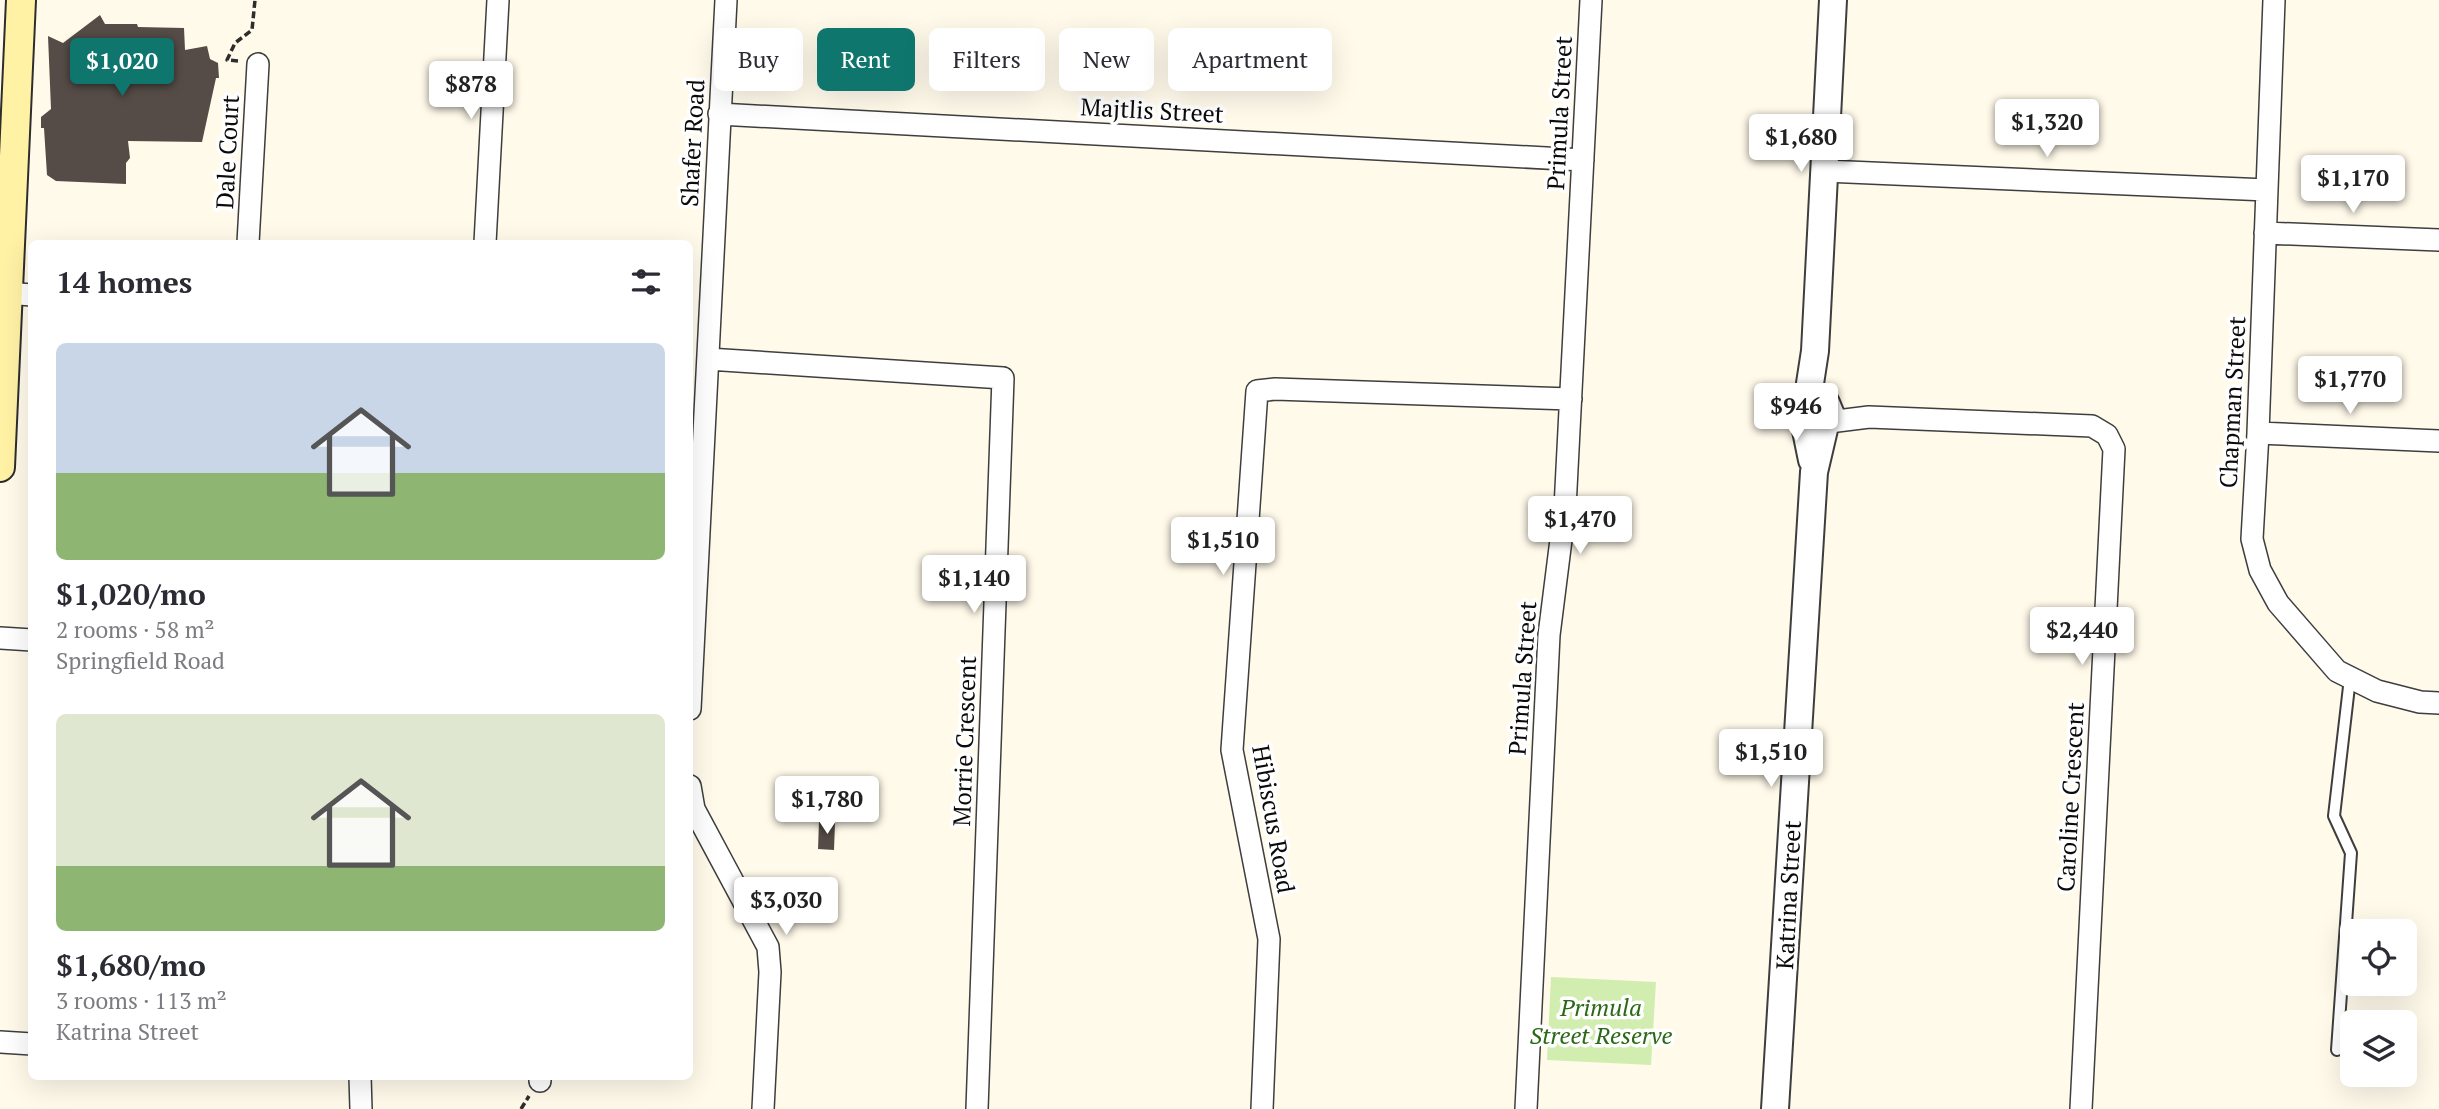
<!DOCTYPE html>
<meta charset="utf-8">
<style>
:root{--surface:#fff;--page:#f2f2f3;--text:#2b2b33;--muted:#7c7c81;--accent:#0f766e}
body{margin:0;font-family:"PT Serif",serif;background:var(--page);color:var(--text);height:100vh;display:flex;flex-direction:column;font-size:26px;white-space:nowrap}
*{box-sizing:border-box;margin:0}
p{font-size:23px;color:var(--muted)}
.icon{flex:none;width:38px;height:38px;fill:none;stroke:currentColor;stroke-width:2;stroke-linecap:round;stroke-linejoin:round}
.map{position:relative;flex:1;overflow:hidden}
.drawer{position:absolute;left:28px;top:240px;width:665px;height:840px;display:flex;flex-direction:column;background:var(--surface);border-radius:10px;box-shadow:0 7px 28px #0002}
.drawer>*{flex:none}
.top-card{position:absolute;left:714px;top:28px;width:665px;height:63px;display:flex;gap:14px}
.tools{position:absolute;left:2340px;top:919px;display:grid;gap:14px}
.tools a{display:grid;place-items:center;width:77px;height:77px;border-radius:10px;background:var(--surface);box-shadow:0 7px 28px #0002;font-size:35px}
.price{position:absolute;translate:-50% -60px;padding:0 16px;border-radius:7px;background:#fff;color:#222;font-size:23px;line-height:46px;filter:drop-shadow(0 2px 4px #0008)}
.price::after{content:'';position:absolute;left:50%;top:42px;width:21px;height:16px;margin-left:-10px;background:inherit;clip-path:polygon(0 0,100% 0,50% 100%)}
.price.on{background:var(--accent);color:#fff}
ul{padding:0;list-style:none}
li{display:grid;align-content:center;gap:14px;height:371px;padding:0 28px}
li span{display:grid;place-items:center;height:217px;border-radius:10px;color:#555}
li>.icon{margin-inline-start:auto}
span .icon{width:126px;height:126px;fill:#fffc;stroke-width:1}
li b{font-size:30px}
h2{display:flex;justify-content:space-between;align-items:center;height:84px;padding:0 28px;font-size:30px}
.tag{padding:0 24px;border-radius:10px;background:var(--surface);box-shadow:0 7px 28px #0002;font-size:24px;line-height:63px}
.tag.on{background:var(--accent);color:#fff}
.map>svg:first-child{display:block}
.green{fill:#d2edb0}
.building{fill:#554c47}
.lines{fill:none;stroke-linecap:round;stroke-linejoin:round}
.service-casing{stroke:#3e3e3e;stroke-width:14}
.minor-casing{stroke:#3e3e3e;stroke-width:24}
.tertiary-casing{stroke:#3e3e3e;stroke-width:30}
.secondary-casing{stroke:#2d2d2d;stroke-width:32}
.path{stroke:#2d2d2d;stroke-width:3.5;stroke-dasharray:7 3.5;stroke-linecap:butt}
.service{stroke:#fff;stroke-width:10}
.minor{stroke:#fff;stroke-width:21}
.tertiary{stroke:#fff;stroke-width:26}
.secondary{stroke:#fff2a5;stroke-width:28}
.labels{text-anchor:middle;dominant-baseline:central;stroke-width:7;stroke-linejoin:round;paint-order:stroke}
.street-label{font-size:24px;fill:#0b0b0b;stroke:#fff}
.park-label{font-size:24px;font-style:italic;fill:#2a6916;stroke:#fff}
</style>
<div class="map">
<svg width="2439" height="1109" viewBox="0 0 2439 1109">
<rect width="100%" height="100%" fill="#fffaea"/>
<path class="green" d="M1551,977L1656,982L1651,1065L1547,1060Z"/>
<path class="building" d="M100,15L105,24H137L138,27L184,28L185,50L207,46L210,59L218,63L219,78H216L202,142L128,141L130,158L126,163V184L56,181L47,175L44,128H41V117L51,109L48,36L63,43Z
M819,822L835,823L834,850L818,849Z"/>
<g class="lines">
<defs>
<path id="service" d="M2337,1050L2351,853L2334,816L2350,678"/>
<path id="minor" d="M2274,0L2258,433L2252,539L2260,570L2278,603L2337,671L2377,691L2420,702L2439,703
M719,114L1583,160
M1825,171L2267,190
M2265,233L2439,240
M248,243L258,64
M485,243L498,0
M6,293L32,295
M708,359L1003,378L977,1109
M1829,422L1869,417L2092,426L2107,435L2114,449L2081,1109
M2258,433L2439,441
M0,638L32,640
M690,709L726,0
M690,786L694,809L768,947L770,972L763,1109
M0,1042L32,1044
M360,1076L361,1109
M540,1081V1076
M1262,1109L1269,939L1232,750L1257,391L1275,389L1571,399
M1526,1109L1549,635L1565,508L1591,0"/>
<path id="tertiary" d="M1807,403L1815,351L1833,0
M1806,422L1815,428L1825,425L1831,415L1826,403L1813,400L1803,409V416L1812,460
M1775,1109L1814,472L1825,425"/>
<path id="secondary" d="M0,467L21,0"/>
</defs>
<use href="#service" class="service-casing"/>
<use href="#minor" class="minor-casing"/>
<use href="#tertiary" class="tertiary-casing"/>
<use href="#secondary" class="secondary-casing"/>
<path class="path" d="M238,61L227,60L235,43L252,30L255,0
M521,1109L529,1096"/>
<use href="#service" class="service"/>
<use href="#minor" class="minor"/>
<use href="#tertiary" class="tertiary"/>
<use href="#secondary" class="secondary"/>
</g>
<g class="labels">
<g class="street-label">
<text transform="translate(1152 110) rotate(3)">Majtlis Street</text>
<text transform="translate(1559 113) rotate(-87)">Primula Street</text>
<text transform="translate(692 143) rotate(-87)">Shafer Road</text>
<text transform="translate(227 152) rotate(-87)">Dale Court</text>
<text transform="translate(2232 402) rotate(-87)">Chapman Street</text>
<text transform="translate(1522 678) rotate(-86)">Primula Street</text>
<text transform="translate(964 741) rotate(-88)">Morrie Crescent</text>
<text transform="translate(2070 797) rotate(-87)">Caroline Crescent</text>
<text transform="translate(1274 819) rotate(80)">Hibiscus Road</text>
<text transform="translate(1788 895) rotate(-87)">Katrina Street</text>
</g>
<g class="park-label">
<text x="1601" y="1007">Primula<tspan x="1601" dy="28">Street Reserve</tspan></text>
</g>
</g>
</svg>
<div class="tools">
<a><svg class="icon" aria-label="locate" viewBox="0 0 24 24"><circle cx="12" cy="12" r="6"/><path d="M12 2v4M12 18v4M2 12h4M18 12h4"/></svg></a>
<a><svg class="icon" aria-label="layers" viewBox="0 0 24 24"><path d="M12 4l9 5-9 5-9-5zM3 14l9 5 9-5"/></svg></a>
</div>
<b class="price on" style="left:122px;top:98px">$1,020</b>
<b class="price" style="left:471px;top:121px">$878</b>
<b class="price" style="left:2047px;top:159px">$1,320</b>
<b class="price" style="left:1801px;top:174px">$1,680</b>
<b class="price" style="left:2353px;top:215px">$1,170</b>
<b class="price" style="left:2350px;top:416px">$1,770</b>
<b class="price" style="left:1796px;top:443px">$946</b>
<b class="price" style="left:1580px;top:556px">$1,470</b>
<b class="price" style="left:1223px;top:577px">$1,510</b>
<b class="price" style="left:974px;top:615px">$1,140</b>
<b class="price" style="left:2082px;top:667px">$2,440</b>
<b class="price" style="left:1771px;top:789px">$1,510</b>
<b class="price" style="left:827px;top:836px">$1,780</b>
<b class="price" style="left:786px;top:937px">$3,030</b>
<div class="top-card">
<a class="tag">Buy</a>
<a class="tag on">Rent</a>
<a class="tag">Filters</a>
<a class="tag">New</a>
<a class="tag">Apartment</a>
</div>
<section class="drawer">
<h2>14 homes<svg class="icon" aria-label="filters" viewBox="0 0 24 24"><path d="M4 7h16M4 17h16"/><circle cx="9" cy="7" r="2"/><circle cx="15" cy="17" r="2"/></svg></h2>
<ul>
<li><span style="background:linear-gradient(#c9d6e8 60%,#8fb573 0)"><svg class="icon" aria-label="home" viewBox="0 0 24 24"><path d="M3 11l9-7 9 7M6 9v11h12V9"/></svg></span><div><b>$1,020/mo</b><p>2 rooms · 58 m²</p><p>Springfield Road</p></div></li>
<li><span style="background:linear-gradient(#dfe7d0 70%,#8fb573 0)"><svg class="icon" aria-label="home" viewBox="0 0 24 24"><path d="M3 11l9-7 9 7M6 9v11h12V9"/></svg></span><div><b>$1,680/mo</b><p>3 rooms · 113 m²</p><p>Katrina Street</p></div></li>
</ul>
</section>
</div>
